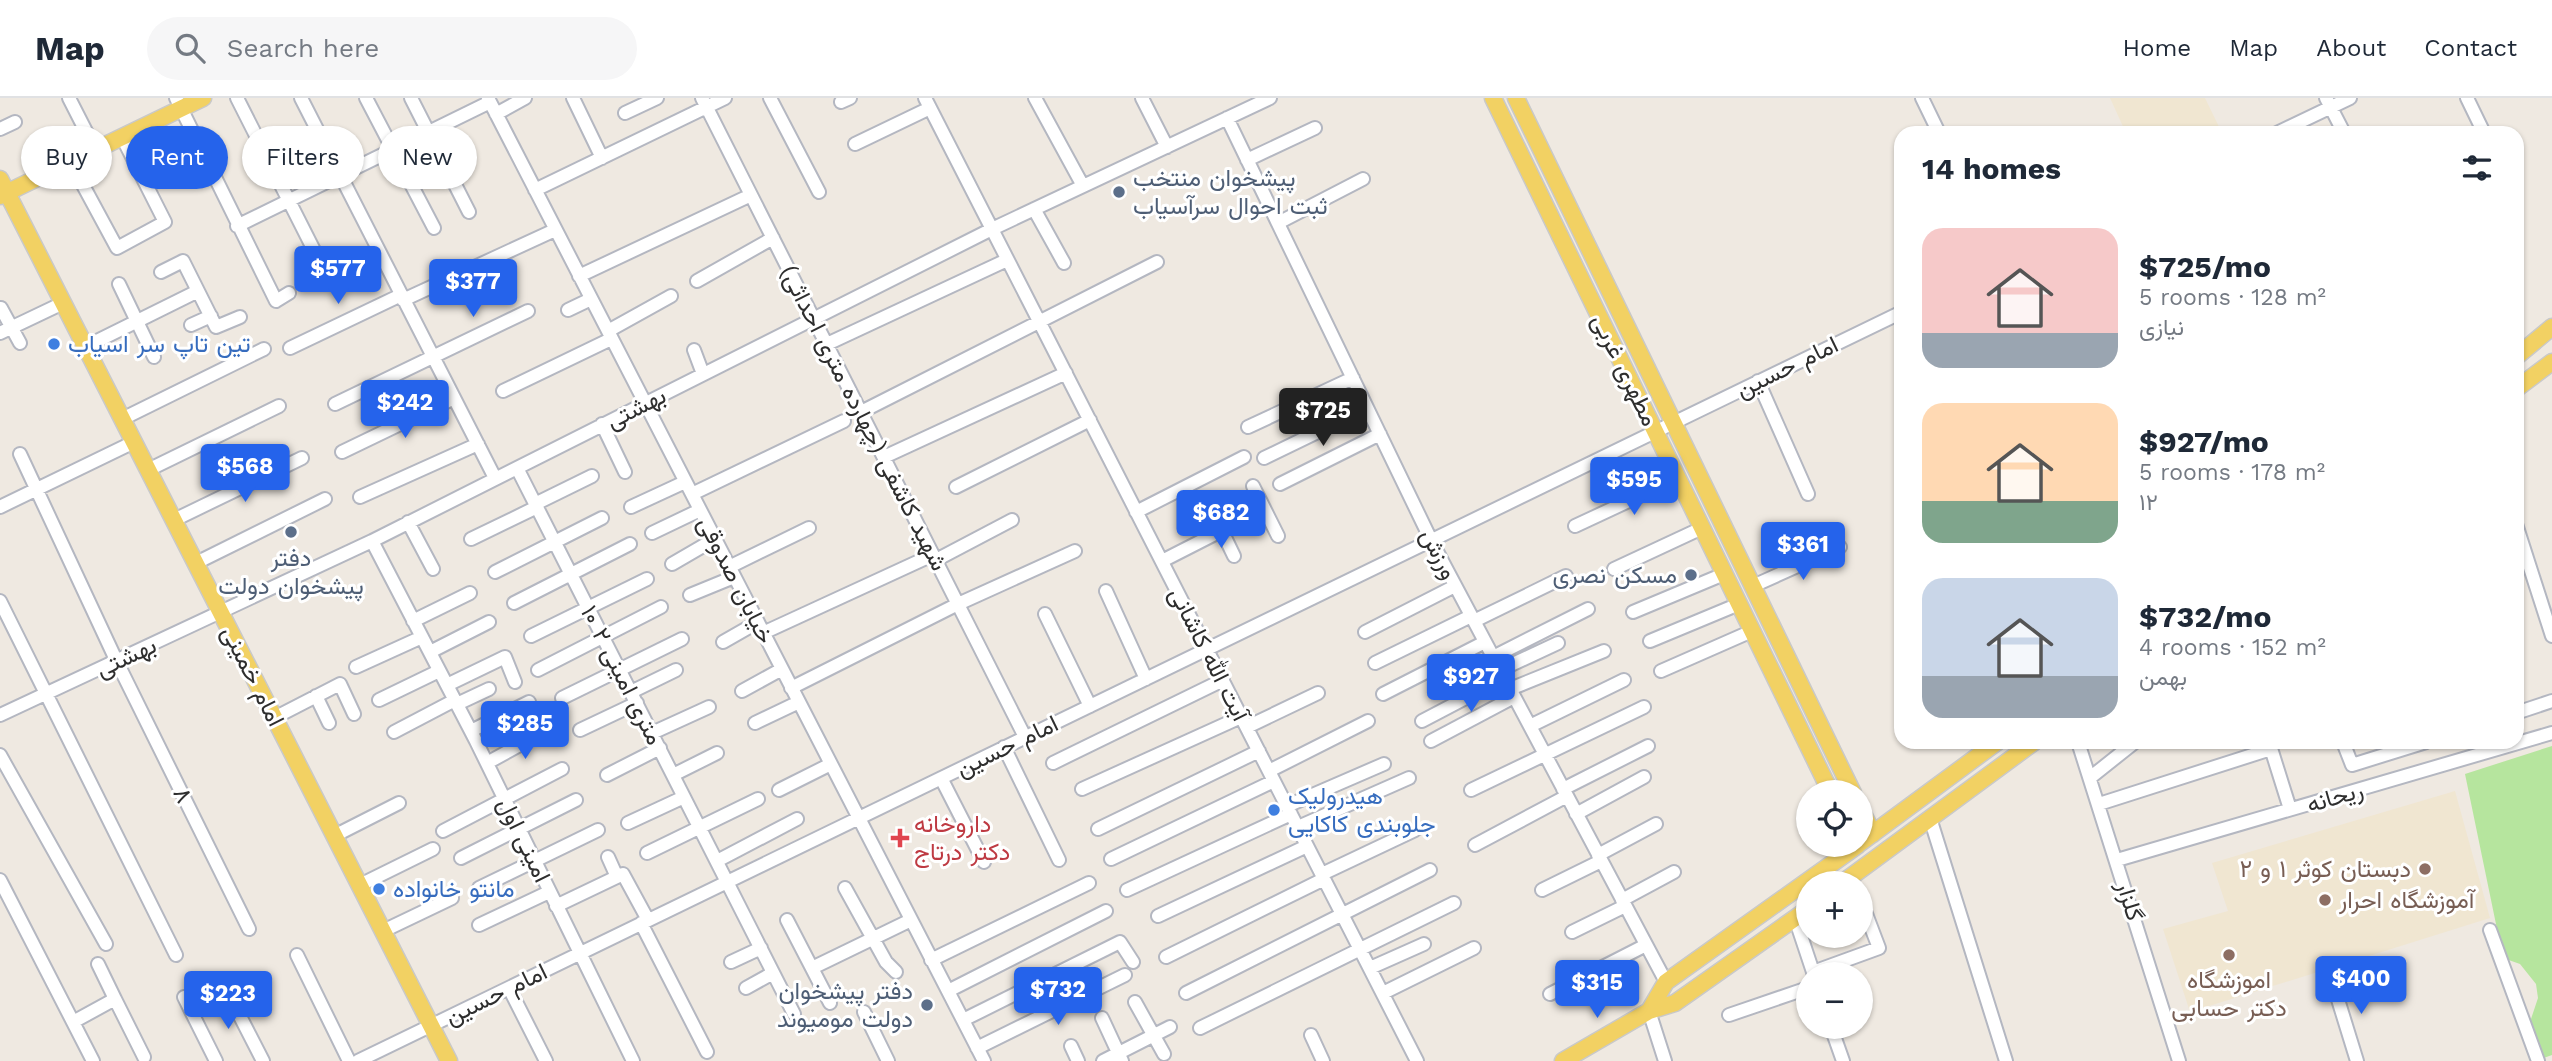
<!DOCTYPE html>
<meta charset="utf-8">
<style>
:root{--surface:#fff;--page:#f6f6f7;--text:#1f2937;--muted:#747a83;--line:#e0e1e3;--accent:#2563eb}
body{margin:0;font-family:"Work Sans",Vazirmatn,sans-serif;background:var(--page);color:var(--text);height:100vh;display:flex;flex-direction:column;font-size:26px;white-space:nowrap}
*{box-sizing:border-box;margin:0}
p{font-size:23px;color:var(--muted)}
.icon{flex:none;width:38px;height:38px;fill:none;stroke:currentColor;stroke-width:2;stroke-linecap:round;stroke-linejoin:round}
.map{position:relative;flex:1;overflow:hidden}
.sheet{position:absolute;left:1894px;top:28px;width:630px;height:623px;display:flex;flex-direction:column;background:var(--surface);border-radius:21px;box-shadow:0 2px 5px #0004}
.sheet>*{flex:none}
.guide{position:absolute;left:21px;top:28px;width:665px;height:63px;display:flex;gap:14px}
.fabs{position:absolute;left:1796px;top:682px;display:grid;gap:14px}
.fabs a{display:grid;place-items:center;width:77px;height:77px;border-radius:50%;background:var(--surface);box-shadow:0 2px 5px #0004;font-size:35px}
.price{position:absolute;translate:-50% -60px;padding:0 16px;border-radius:7px;background:var(--accent);color:#fff;font-size:23px;line-height:46px;filter:drop-shadow(0 2px 4px #0008)}
.price::after{content:'';position:absolute;left:50%;top:42px;width:21px;height:16px;margin-left:-10px;background:inherit;clip-path:polygon(0 0,100% 0,50% 100%)}
.price.active{background:#222;color:#fff}
ul{padding:0;list-style:none}
li{display:flex;align-items:center;gap:21px;height:175px;padding:0 28px}
li span{display:grid;place-items:center;flex:none;width:196px;height:140px;border-radius:21px;color:#555}
li>.icon{margin-inline-start:auto}
span .icon{width:84px;height:84px;fill:#fffc;stroke-width:1}
li b{font-size:30px}
h2{display:flex;justify-content:space-between;align-items:center;height:84px;padding:0 28px;font-size:30px}
.chip{padding:0 24px;border-radius:32px;background:var(--surface);box-shadow:0 2px 5px #0004;font-size:24px;line-height:63px}
.chip.active{background:var(--accent);color:#fff}
header{display:flex;align-items:center;gap:42px;box-sizing:border-box;height:98px;padding:0 35px;background:var(--surface);border-bottom:2px solid var(--line)}
header strong{font-size:33px}
nav{display:flex;gap:38px;margin-inline-start:auto;font-size:24px}
.search{width:490px;height:63px;background:var(--page);display:flex;align-items:center;gap:18px;box-sizing:border-box;padding:0 24px;border-radius:38px;color:var(--muted);font-size:26px}
.map>svg:first-child{display:block}
.education{fill:#f0e6d1}
.green{fill:#b6e59e}
.lines{fill:none;stroke-linecap:round;stroke-linejoin:round}
.minor-casing{stroke:#b4b7c1;stroke-width:16}
.major-casing{stroke:#c9c9c9;stroke-width:19}
.minor{stroke:#fff;stroke-width:12}
.major{stroke:#f2d163;stroke-width:16}
.service-dot{fill:#5c6f8a;stroke:#fff;stroke-width:2.5}
.shop-dot{fill:#3f7fe0;stroke:#fff;stroke-width:2.5}
.health-dot{fill:#e0444e;stroke:#fff;stroke-width:2.5}
.education-dot{fill:#8d6e63;stroke:#fff;stroke-width:2.5}
.labels{text-anchor:middle;dominant-baseline:central;stroke-width:6;stroke-linejoin:round;paint-order:stroke}
.service-label{font-size:24px;fill:#4e5e75;stroke:#fff;text-anchor:end}
.shop-label{font-size:24px;fill:#366cbe;stroke:#fff;text-anchor:start}
.street-label{font-size:24px;fill:#2e2e2e;stroke:#fff}
.health-label{font-size:24px;fill:#be3a42;stroke:#fff;text-anchor:start}
.education-label{font-size:24px;fill:#785e54;stroke:#fff;text-anchor:end}
</style>
<header>
<strong>Map</strong>
<div class="search"><svg class="icon" aria-label="search" viewBox="0 0 24 24"><circle cx="10" cy="10" r="6"/><path d="M15 15l6 6"/></svg>Search here</div>
<nav><a>Home</a><a>Map</a><a>About</a><a>Contact</a></nav>
</header>
<div class="map">
<svg width="2552" height="963" viewBox="0 0 2552 963">
<rect width="100%" height="100%" fill="#efe9e1"/>
<path class="education" d="M2110,0H2205L2222,35H2126Z
M2455,693L2490,820L2190,914L2163,831L2228,813L2212,765Z"/>
<path class="green" d="M2552,648V957L2538,962L2529,927L2538,900L2536,886L2520,866L2503,860L2465,676Z"/>
<g class="lines">
<defs>
<path id="minor" d="M69,0L95,51
M176,0L276,203L289,195
M237,0L329,182
M301,0L495,380
M366,0L434,130
M411,0L469,114
M488,0L984,963
M573,0L602,60
M702,0L1025,639
M770,0L819,94
M925,0L1417,963
M1035,0L1083,88
M1142,0L1167,49
M1922,0L1939,35
M2326,0L2344,35
M2467,0L2484,35
M841,4L850,0
M625,15L657,0
M496,16L525,0
M1227,20L1431,442L1666,884
M0,31L15,24
M2277,35L2350,0
M855,46L930,10
M1247,62L1315,30
M70,63L117,150L165,124L122,39
M535,92L725,0
M1034,111L1064,165
M1278,125L1363,81
M237,128L490,4
M161,174L183,163L216,229L240,219
M579,178L751,97
M697,183L773,140
M119,186L154,259
M403,202L555,132
M1,210L20,245
M568,212L591,201
M191,227L211,218
M608,233L671,198
M0,235L63,205
M827,246L1007,162
M85,249L198,193
M290,250L401,197
M694,252L703,276
M1758,283L1808,396
M503,293L611,241
M335,306L528,213
M861,314L1157,164
M122,321L264,251
M602,326L625,374
M1248,329L1353,280
M342,354L454,300
M20,356L117,564L249,831
M884,359L1066,275
M1264,360L1367,310
M517,370L794,916
M148,372L279,308
M1280,386L1380,336
M1253,388L1278,438
M956,389L1090,322
M692,396L844,323
M360,399L478,346
M1208,404L1234,458
M535,406L592,378
M0,409L134,344
M631,409L685,384
M1136,414L1244,359
M174,422L302,360
M408,424L433,471
M2516,426L2552,538
M1575,428L1678,380
M652,435L700,412
M471,441L537,409
M372,443L476,643L633,963
M936,462L1012,422
M1162,463L1264,411
M196,465L325,401
M672,466L715,441
M729,469L809,430
M1614,471L1702,430
M495,474L602,420
M1753,488L1840,449
M1106,493L1146,581
M690,497L734,479
M0,503L176,857
M514,505L630,446
M958,506L1075,453
M1633,514L1724,476
M1045,516L1090,608
M413,523L470,495
M1474,523L1566,478
M1365,534L1455,488
M763,535L926,460
M531,538L647,481
M1650,543L1739,506
M723,544L758,524
M430,554L489,524
M1493,559L1588,511
M1375,565L1471,518
M356,569L422,539
M538,572L661,509
M1500,572L1558,545
M1661,573L1752,533
M447,587L505,559L515,584
M791,590L952,509
M1510,591L1604,553
M742,593L782,571
M631,594L676,572
M1383,596L1485,544
M316,598L329,625
M562,600L682,541
M379,602L439,573
M457,606L489,591
M2516,615L2552,603
M0,617L372,443L992,131L1270,0
M274,620L340,586L354,616
M1422,623L1504,580
M755,625L799,604
M1530,628L1624,582
M1247,629L1318,595
M580,632L637,605
M471,633L529,604
M394,634L455,602
M652,635L709,609
M1431,643L1514,599
M2078,644L2179,963
M2269,644L2290,711
M2343,644L2352,667L2426,644
M1004,649L1059,762
M0,657L106,846
M487,665L547,632
M1053,665L1223,582
M1269,673L1368,623
M607,677L660,650
M673,677L717,655
M2091,679L2135,644
M941,680L984,764
M1082,691L1241,619
M1563,691L1648,648
M779,692L831,666
M1471,692L1644,609
M2099,706L2271,651
M1287,708L1384,666
M1576,716L1644,679
M1930,720L2006,963
M628,725L684,699
M1298,729L1409,680
M1098,731L1259,653
M443,733L562,671
M334,738L399,705
M1475,747L1567,698
M647,755L758,701
M1598,757L1656,726
M608,759L617,779
M461,760L576,702
M1111,761L1274,683
M2117,762L2552,635
M717,763L797,721
M1322,776L1415,732
M0,782L93,963
M360,787L433,751
M479,790L598,732
M845,790L886,864L896,874
M1127,792L1291,716
M1542,792L1601,763
M1622,802L1674,774
M556,808L623,776L648,822
M1158,818L1307,748
M1795,820L1814,877
M787,822L830,905
M641,825L707,954
M479,827L549,794
M2490,832L2538,963
M383,833L452,800
M1572,834L1625,808
M297,857L349,963
M1166,859L1324,781
M931,862L1089,785
M731,864L761,850
M812,870L911,822
M1370,870L1424,846
M1813,874L1879,850L1860,800
M2332,882L2357,963
M224,887L263,963
M509,890L546,963
M746,890L773,875
M948,893L1106,813
M1186,895L1430,772
M1383,895L1474,850
M1550,896L1646,847
M184,899L216,963
M115,901L144,959
M1135,904L1164,956
M1649,913L1665,963
M864,914L888,963
M1729,917L1808,890
M1102,920L1122,963
M963,922L1120,844L1133,864
M73,924L115,901L98,866
M1831,929L1843,963
M1200,930L1454,805
M1311,937L1323,963
M1071,948L1078,963
M977,950L1125,877
M358,963L1900,215
M1103,963L1170,929"/>
<path id="major" d="M1493,0L1831,695
M1516,0L1853,695
M0,81L449,963
M0,98L203,0
M2516,259L2552,229
M2516,291L2552,264
M1860,709L1873,736
M1860,745L1997,644
M1841,786L2034,644
M1649,913L1666,884L1858,747
M1563,963L1649,913L1675,905L1808,811"/>
</defs>
<use href="#minor" class="minor-casing"/>
<use href="#major" class="major-casing"/>
<use href="#minor" class="minor"/>
<use href="#major" class="major"/>
</g>
<g class="service-dot">
<circle cx="1119" cy="94" r="7"/>
<circle cx="291" cy="434" r="7"/>
<circle cx="1691" cy="477" r="7"/>
<circle cx="927" cy="907" r="7"/>
</g>
<g class="shop-dot">
<circle cx="54" cy="246" r="7"/>
<circle cx="1274" cy="712" r="7"/>
<circle cx="379" cy="791" r="7"/>
</g>
<path class="health-dot" d="M896.5 729.5h7v7h7v7h-7v7h-7v-7h-7v-7h7z"/>
<g class="education-dot">
<circle cx="2425" cy="771" r="7"/>
<circle cx="2325" cy="802" r="7"/>
<circle cx="2229" cy="857" r="7"/>
</g>
<g class="labels">
<g class="service-label">
<text x="1133" y="80" text-anchor="start">پیشخوان منتخب<tspan x="1133" dy="28">ثبت احوال سرآسیاب</tspan></text>
<text x="291" y="460" text-anchor="middle">دفتر<tspan x="291" dy="28">پیشخوان دولت</tspan></text>
<text x="1677" y="477">مسکن نصری</text>
<text x="913" y="893">دفتر پیشخوان<tspan x="913" dy="28">دولت مومیوند</tspan></text>
</g>
<g class="shop-label">
<text x="68" y="246">تین تاپ سر اسیاب</text>
<text x="1288" y="698">هیدرولیک<tspan x="1288" dy="28">جلوبندی کاکایی</tspan></text>
<text x="393" y="791">مانتو خانواده</text>
</g>
<g class="street-label">
<text transform="translate(1787 269) rotate(-26)">امام حسین</text>
<text transform="translate(1625 272) rotate(64)">مطهری غربی</text>
<text transform="translate(636 310) rotate(-27)">بهشتی</text>
<text transform="translate(864 320) rotate(63)">شهید کاشفی (چهارده متری احداثی)</text>
<text transform="translate(1439 456) rotate(63)">ورزش</text>
<text transform="translate(736 482) rotate(63)">خیابان صدوقی</text>
<text transform="translate(1209 556) rotate(63)">آیت الله کاشانی</text>
<text transform="translate(126 559) rotate(-25)">بهشتی</text>
<text transform="translate(622 577) rotate(63)">۱۰ متری امینی ۲</text>
<text transform="translate(253 578) rotate(63)">امام خمینی</text>
<text transform="translate(1007 648) rotate(-26)">امام حسین</text>
<text transform="translate(183 697) rotate(64)">۸</text>
<text transform="translate(2335 699) rotate(-16)">ریحانه</text>
<text transform="translate(524 742) rotate(64)">امینی اول</text>
<text transform="translate(2130 803) rotate(73)">گلزار</text>
<text transform="translate(496 896) rotate(-26)">امام حسین</text>
</g>
<g class="health-label">
<text x="914" y="726">داروخانه<tspan x="914" dy="28">دکتر درتاج</tspan></text>
</g>
<g class="education-label">
<text x="2411" y="771">دبستان کوثر ۱ و ۲</text>
<text x="2339" y="802" text-anchor="start">آموزشگاه احرار</text>
<text x="2229" y="882" text-anchor="middle">اموزشگاه<tspan x="2229" dy="28">دکتر حسابی</tspan></text>
</g>
</g>
</svg>
<div class="fabs">
<a><svg class="icon" aria-label="locate" viewBox="0 0 24 24"><circle cx="12" cy="12" r="6"/><path d="M12 2v4M12 18v4M2 12h4M18 12h4"/></svg></a>
<a>+</a>
<a>−</a>
</div>
<b class="price" style="left:338px;top:208px">$577</b>
<b class="price" style="left:473px;top:221px">$377</b>
<b class="price" style="left:405px;top:342px">$242</b>
<b class="price active" style="left:1323px;top:350px">$725</b>
<b class="price" style="left:245px;top:406px">$568</b>
<b class="price" style="left:1634px;top:419px">$595</b>
<b class="price" style="left:1221px;top:452px">$682</b>
<b class="price" style="left:1803px;top:484px">$361</b>
<b class="price" style="left:1471px;top:616px">$927</b>
<b class="price" style="left:525px;top:663px">$285</b>
<b class="price" style="left:2361px;top:918px">$400</b>
<b class="price" style="left:1597px;top:922px">$315</b>
<b class="price" style="left:1058px;top:929px">$732</b>
<b class="price" style="left:228px;top:933px">$223</b>
<div class="guide">
<a class="chip">Buy</a>
<a class="chip active">Rent</a>
<a class="chip">Filters</a>
<a class="chip">New</a>
</div>
<section class="sheet">
<h2>14 homes<svg class="icon" aria-label="filters" viewBox="0 0 24 24"><path d="M4 7h16M4 17h16"/><circle cx="9" cy="7" r="2"/><circle cx="15" cy="17" r="2"/></svg></h2>
<ul>
<li><span style="background:linear-gradient(#f6c9c9 75%,#9aa5b1 0)"><svg class="icon" aria-label="home" viewBox="0 0 24 24"><path d="M3 11l9-7 9 7M6 9v11h12V9"/></svg></span><div><b>$725/mo</b><p>5 rooms · 128 m²</p><p>نیازی</p></div></li>
<li><span style="background:linear-gradient(#ffd9b3 70%,#7fa58c 0)"><svg class="icon" aria-label="home" viewBox="0 0 24 24"><path d="M3 11l9-7 9 7M6 9v11h12V9"/></svg></span><div><b>$927/mo</b><p>5 rooms · 178 m²</p><p>۱۲</p></div></li>
<li><span style="background:linear-gradient(#c9d6e8 70%,#9aa5b1 0)"><svg class="icon" aria-label="home" viewBox="0 0 24 24"><path d="M3 11l9-7 9 7M6 9v11h12V9"/></svg></span><div><b>$732/mo</b><p>4 rooms · 152 m²</p><p>بهمن</p></div></li>
</ul>
</section>
</div>
